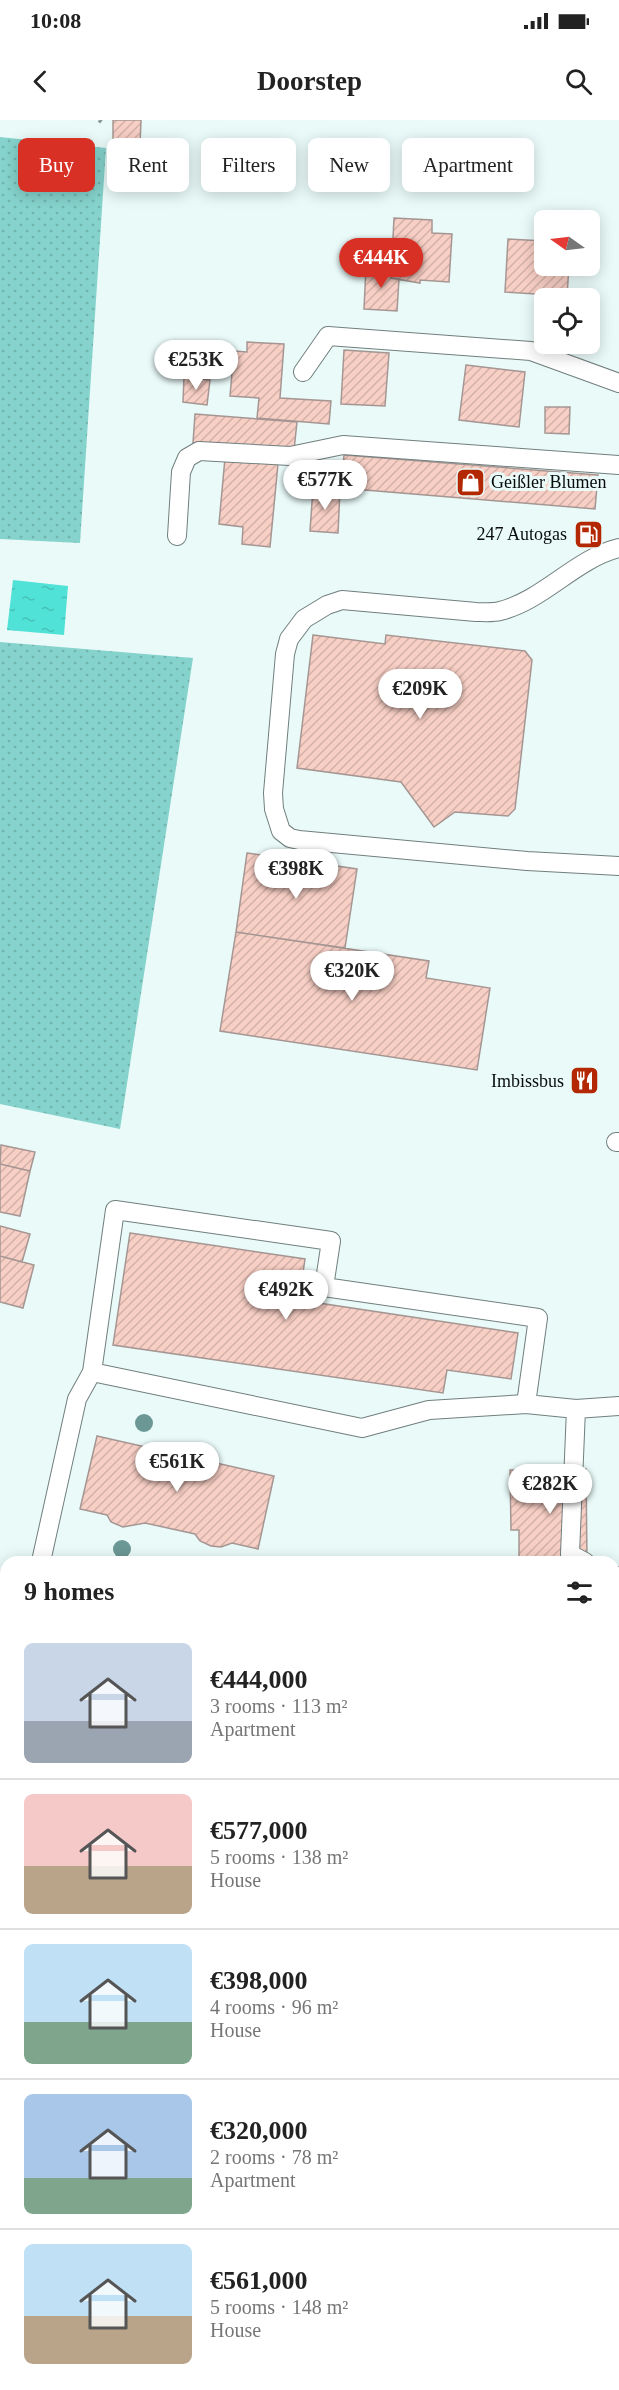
<!DOCTYPE html>
<meta charset="utf-8">
<style>
:root{--surface:#fff;--page:#f2f2f2;--text:#222;--muted:#767676;--line:#e0e0e0;--accent:#d93025}
body{margin:0;font-family:Georgia,serif;background:var(--page);color:var(--text);height:100vh;display:flex;flex-direction:column;font-size:22px;white-space:nowrap}
*{box-sizing:border-box;margin:0}
p{font-size:20px;color:var(--muted)}
.icon{flex:none;width:33px;height:33px;fill:none;stroke:currentColor;stroke-width:2;stroke-linecap:round;stroke-linejoin:round}
.map{position:relative;flex:1;overflow:hidden}
.side{position:absolute;left:0px;top:1436px;width:620px;height:836px;display:flex;flex-direction:column;background:var(--surface);border-radius:18px 18px 0 0;box-shadow:0 3px 15px #0003}
.side>*{flex:none}
.hud{position:absolute;left:18px;top:18px;width:584px;height:54px;display:flex;gap:12px}
.needle{width:39px;rotate:284deg}
.buttons{position:absolute;left:534px;top:90px;display:grid;gap:12px}
.buttons a{display:grid;place-items:center;width:66px;height:66px;border-radius:9px;background:var(--surface);box-shadow:0 3px 15px #0003;font-size:30px}
.price{position:absolute;translate:-50% -51px;padding:0 14px;border-radius:21px;background:#fff;color:#222;font-size:20px;line-height:39px;filter:drop-shadow(0 2px 3px #0008)}
.price::after{content:'';position:absolute;left:50%;top:36px;width:18px;height:14px;margin-left:-9px;background:inherit;clip-path:polygon(0 0,100% 0,50% 100%)}
.price.selected{background:var(--accent);color:#fff}
ul{padding:0;list-style:none}
li{display:flex;align-items:center;gap:18px;height:150px;padding:0 24px}
li+li{border-top:2px solid var(--line)}
li span{display:grid;place-items:center;flex:none;width:168px;height:120px;border-radius:9px;color:#555}
li>.icon{margin-inline-start:auto}
span .icon{width:72px;height:72px;fill:#fffc;stroke-width:1}
li b{font-size:26px}
h2{display:flex;justify-content:space-between;align-items:center;height:72px;padding:0 24px;font-size:26px}
.chip{padding:0 21px;border-radius:9px;background:var(--surface);box-shadow:0 3px 15px #0003;font-size:21px;line-height:54px}
.chip.selected{background:var(--accent);color:#fff}
.status{display:flex;justify-content:space-between;align-items:center;height:42px;padding:0 30px;background:var(--surface);direction:ltr}
.status svg{height:16px;fill:currentColor}
header{display:flex;justify-content:space-between;align-items:center;height:78px;padding:0 24px;background:var(--surface);font-size:27px;font-weight:700}
.map>svg:first-child{display:block}
.grass{fill:url(#grass-dots)}
.water{fill:url(#water-ripples)}
.building{fill:url(#building-hatch);stroke:#a59693;stroke-width:1.5}
.lines{fill:none;stroke-linecap:round;stroke-linejoin:round}
.service-casing{stroke:#707f7d;stroke-width:20}
.path{stroke:#8b9796;stroke-width:4;stroke-dasharray:3 4.5;stroke-linecap:butt}
.service{stroke:#fff;stroke-width:18}
.tree{fill:#6b9895}
.labels{text-anchor:middle;dominant-baseline:central;stroke-width:6;stroke-linejoin:round;paint-order:stroke}
.poi-label{font-size:18px;fill:#080d0c;stroke:#e9faf8;text-anchor:end}
</style>
<div class="status"><b>10:08</b><svg viewBox="0 0 49 12"><path d="M0 12V9h3v3zM5 12V6h3v6zM10 12V3h3v9zM15 12V0h3v12zM26 1h20v11H26zM47 4h2v5h-2z"/></svg></div>
<header><svg class="icon" aria-label="back" viewBox="0 0 24 24"><path d="M15 5l-7 7 7 7"/></svg>Doorstep<svg class="icon" aria-label="search" viewBox="0 0 24 24"><circle cx="10" cy="10" r="6"/><path d="M15 15l6 6"/></svg></header>
<div class="map">
<svg width="619" height="2270" viewBox="0 0 619 2270">
<defs>
<pattern id="grass-dots" width="8" height="8" patternUnits="userSpaceOnUse" patternTransform="scale(1.5)"><rect width="8" height="8" fill="#85d3cc"/><path d="M2 2h.1M6 6h.1" fill="none" stroke="#71b4ae" stroke-width="1.8" stroke-linecap="round"/></pattern>
<pattern id="water-ripples" width="26" height="14" patternUnits="userSpaceOnUse" patternTransform="scale(1.5)"><rect width="26" height="14" fill="#51e2d7"/><path d="M2 4q2-2 4 0t4 0M15 11q2-2 4 0t4 0" fill="none" stroke="#45c1b7"/></pattern>
<pattern id="building-hatch" width="6" height="6" patternUnits="userSpaceOnUse" patternTransform="scale(1.5)"><rect width="6" height="6" fill="#f8cfc5"/><path d="M-1 1l2-2M0 6l6-6M5 7l2-2" fill="none" stroke="#d3b1a8"/></pattern>
</defs>
<rect width="100%" height="100%" fill="#e9faf8"/>
<path class="grass" d="M0,17L106,28L80,423L0,419Z
M0,522L193,538L120,1009L0,984Z
M0,1888L6,1890V2007L0,2002Z
M68,2265H421L432,2270H67Z"/>
<path class="water" d="M13,460L68,466L64,515L7,510Z"/>
<path class="building" d="M113,0H141L140,25L113,24Z
M394,98L432,100V113L452,114L449,162L420,160V163L391,158Z
M508,119L544,121V146H569L567,176L505,172Z
M366,146L391,147V158L399,159L397,191L364,189Z
M247,222L284,224L280,278L331,281L329,304L257,298L259,278L230,276L234,231L247,232Z
M344,230L389,233L385,286L341,284Z
M466,245L525,252L519,307L459,300Z
M184,257L210,260L207,285L183,282Z
M545,287H570L569,314L545,313Z
M195,294L297,302L294,330L193,323Z
M344,335L598,355L595,389L341,368Z
M225,338L278,344L270,427L242,424L243,407L219,404Z
M313,368L340,370L338,413L310,411Z
M313,515L385,524L386,515L525,531L532,540L515,689L508,696L455,692L434,707L401,662L297,648Z
M247,733L357,749L345,828L236,812Z
M236,812L429,841L426,858L490,868L477,950L220,911Z
M1,1025L35,1032L30,1051L0,1044Z
M0,1044L30,1051L20,1096L0,1092Z
M0,1106L30,1114L22,1142L0,1136Z
M130,1113L305,1139L299,1180L518,1213L511,1259L447,1250L443,1273L113,1225Z
M0,1136L34,1145L23,1188L0,1182Z
M97,1316L274,1356L258,1429L232,1423L221,1427L211,1426L200,1421L195,1414L145,1403L123,1407L111,1402L107,1395L80,1389Z
M586,1349L587,1442H519V1410H511L510,1350Z
M519,1438V1442H483V1439Z
M3,1555L6,1556V1602L0,1601V1569Z
M0,1605L6,1606V1652L0,1650Z
M0,1820L6,1821V1861L0,1860Z
M6,2043V2169L0,2173V2048Z
M0,2217L6,2218V2265H34L33,2270H0Z"/>
<g class="lines">
<defs>
<path id="service" d="M303,252L328,216L531,231L619,263
M177,416L181,352L187,338L199,331L290,336L343,325L619,345
M619,428C575,439 544,480 500,491C492,493 484,492 476,492L342,480L327,485L304,499L289,519L285,534L273,673L274,689L281,711L290,718L299,720L527,741L619,746
M616,1022H619
M92,1252L115,1090L331,1121L324,1167L538,1198L526,1284
M42,1437L77,1279L92,1252L362,1308L429,1290L526,1284L576,1289
M585,1442L570,1434L576,1289L619,1286
M614,1455L619,1458
M614,1701H619
M614,1895L619,1896"/>
</defs>
<use href="#service" class="service-casing"/>
<path class="path" d="M99,0L103,3
M0,1987L6,1993
M74,2270V2265"/>
<use href="#service" class="service"/>
</g>
<g class="tree">
<circle cx="144" cy="1303" r="9"/>
<circle cx="122" cy="1429" r="9"/>
</g>
<defs>
<symbol id="shop-square" viewBox="-11 -11 22 22"><rect x="-9" y="-9" width="18" height="18" rx="4" fill="#b32802" stroke="#e9faf8"/><path d="M-5-2.5h2.3a2.7 3.5 0 0 1 5.4 0H5L5.5 6h-11ZM-1.5-2.5h3a1.5 2.3 0 0 0-3 0Z" fill="#fff"/></symbol>
<symbol id="fuel-square" viewBox="-11 -11 22 22"><rect x="-9" y="-9" width="18" height="18" rx="4" fill="#b32802" stroke="#e9faf8"/><path d="M-5.5-6h7V0h2V4h1.3V-2.5L3-4.5l.8-.8L6-3V5H2.5V1h-1V6h-7ZM-4.2-4.7v3.2H.2V-4.7Z" fill="#fff"/></symbol>
<symbol id="restaurant-square" viewBox="-11 -11 22 22"><rect x="-9" y="-9" width="18" height="18" rx="4" fill="#b32802" stroke="#e9faf8"/><path d="M-5-6h1v4h1v-4h1v4h1v-4h1v5L-1.5 .5V6h-2V.5L-5-1ZM5-6V6H3V1.5H1.5Q1.5-4 5-6Z" fill="#fff"/></symbol>
</defs>
<g fill-rule="evenodd">
<use href="#shop-square" x="454" y="346" width="33" height="33"/>
<use href="#fuel-square" x="572" y="398" width="33" height="33"/>
<use href="#restaurant-square" x="568" y="944" width="33" height="33"/>
</g>
<g class="labels">
<g class="poi-label">
<text x="491" y="362" text-anchor="start">Geißler Blumen</text>
<text x="567" y="414">247 Autogas</text>
<text x="564" y="961">Imbissbus</text>
</g>
</g>
</svg>
<div class="buttons">
<a><svg class="needle" viewBox="-14 -14 28 28"><path d="M0-13l5 13h-10z" fill="#e53935"/><path d="M0 13l5-13h-10z" fill="#767676"/></svg></a>
<a><svg class="icon" aria-label="locate" viewBox="0 0 24 24"><circle cx="12" cy="12" r="6"/><path d="M12 2v4M12 18v4M2 12h4M18 12h4"/></svg></a>
</div>
<b class="price selected" style="left:381px;top:169px">€444K</b>
<b class="price" style="left:196px;top:271px">€253K</b>
<b class="price" style="left:325px;top:391px">€577K</b>
<b class="price" style="left:420px;top:600px">€209K</b>
<b class="price" style="left:296px;top:780px">€398K</b>
<b class="price" style="left:352px;top:882px">€320K</b>
<b class="price" style="left:286px;top:1201px">€492K</b>
<b class="price" style="left:177px;top:1373px">€561K</b>
<b class="price" style="left:550px;top:1395px">€282K</b>
<div class="hud">
<a class="chip selected">Buy</a>
<a class="chip">Rent</a>
<a class="chip">Filters</a>
<a class="chip">New</a>
<a class="chip">Apartment</a>
</div>
<section class="side">
<h2>9 homes<svg class="icon" aria-label="filters" viewBox="0 0 24 24"><path d="M4 7h16M4 17h16"/><circle cx="9" cy="7" r="2"/><circle cx="15" cy="17" r="2"/></svg></h2>
<ul>
<li><span style="background:linear-gradient(#c9d6e8 65%,#9aa5b1 0)"><svg class="icon" aria-label="home" viewBox="0 0 24 24"><path d="M3 11l9-7 9 7M6 9v11h12V9"/></svg></span><div><b>€444,000</b><p>3 rooms · 113 m²</p><p>Apartment</p></div></li>
<li><span style="background:linear-gradient(#f6c9c9 60%,#b9a48a 0)"><svg class="icon" aria-label="home" viewBox="0 0 24 24"><path d="M3 11l9-7 9 7M6 9v11h12V9"/></svg></span><div><b>€577,000</b><p>5 rooms · 138 m²</p><p>House</p></div></li>
<li><span style="background:linear-gradient(#bfe0f5 65%,#7fa58c 0)"><svg class="icon" aria-label="home" viewBox="0 0 24 24"><path d="M3 11l9-7 9 7M6 9v11h12V9"/></svg></span><div><b>€398,000</b><p>4 rooms · 96 m²</p><p>House</p></div></li>
<li><span style="background:linear-gradient(#a9c7e8 70%,#7fa58c 0)"><svg class="icon" aria-label="home" viewBox="0 0 24 24"><path d="M3 11l9-7 9 7M6 9v11h12V9"/></svg></span><div><b>€320,000</b><p>2 rooms · 78 m²</p><p>Apartment</p></div></li>
<li><span style="background:linear-gradient(#bfe0f5 60%,#b9a48a 0)"><svg class="icon" aria-label="home" viewBox="0 0 24 24"><path d="M3 11l9-7 9 7M6 9v11h12V9"/></svg></span><div><b>€561,000</b><p>5 rooms · 148 m²</p><p>House</p></div></li>
</ul>
</section>
</div>
